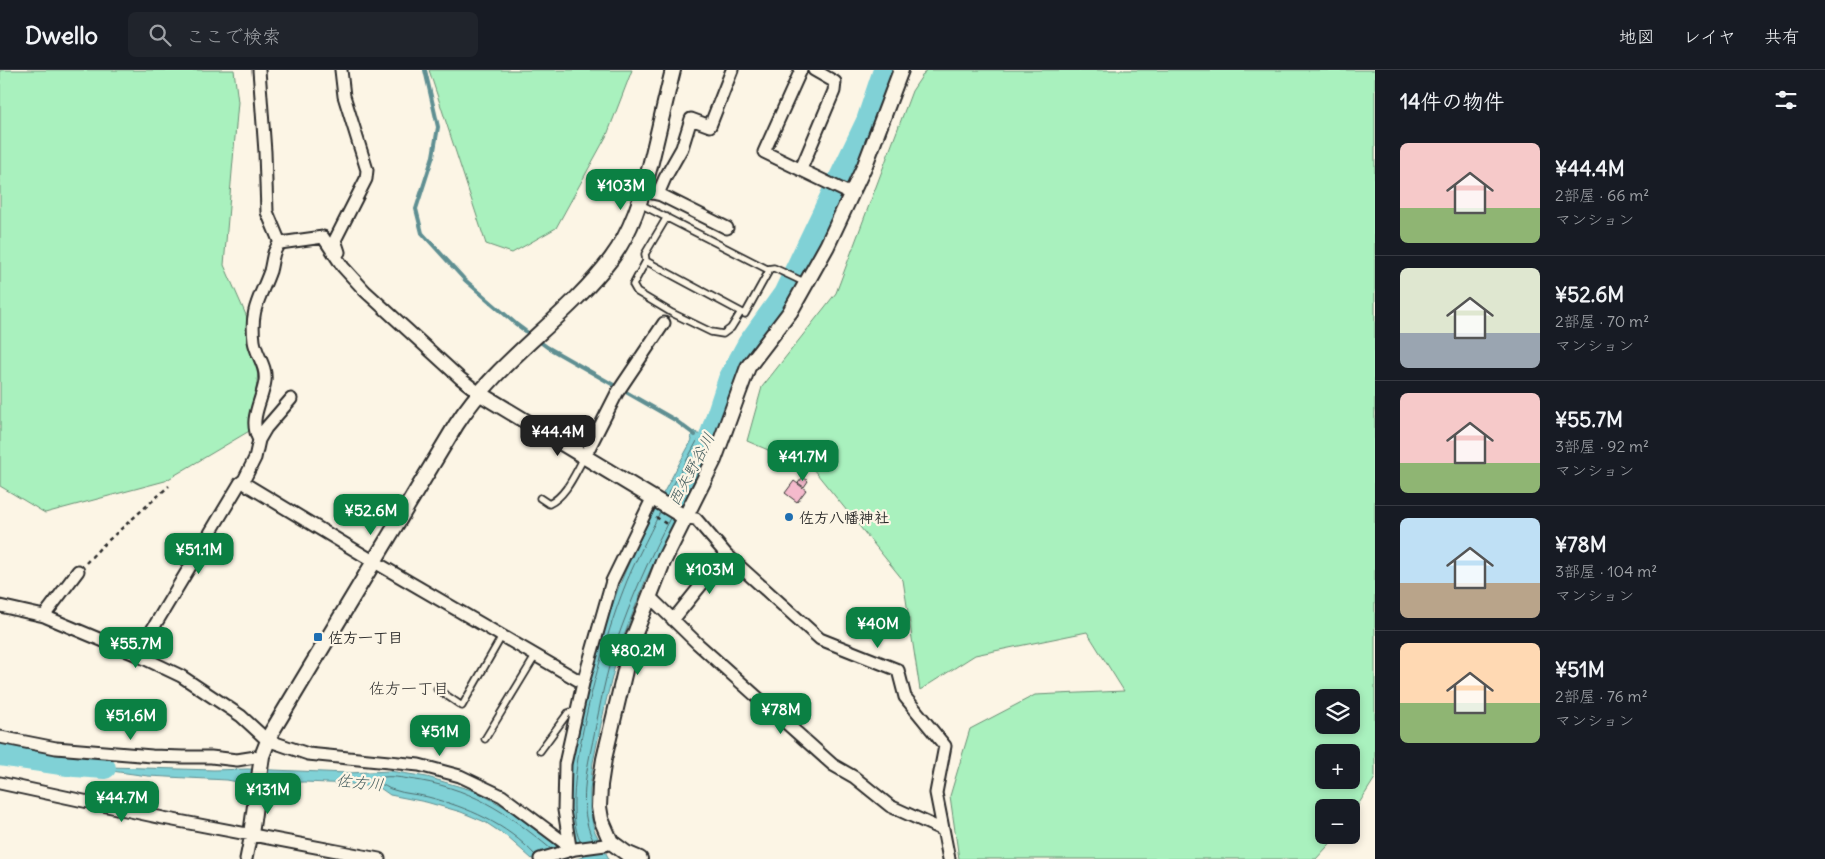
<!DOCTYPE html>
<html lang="ja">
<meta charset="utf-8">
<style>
:root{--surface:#171b24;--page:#20242c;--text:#f1f3f6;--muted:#9ea1a6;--line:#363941;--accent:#0b8043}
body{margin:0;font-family:Delius,"Klee One",sans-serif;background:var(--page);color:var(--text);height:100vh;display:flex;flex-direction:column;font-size:19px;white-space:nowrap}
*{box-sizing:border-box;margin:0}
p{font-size:16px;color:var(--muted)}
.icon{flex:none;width:28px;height:28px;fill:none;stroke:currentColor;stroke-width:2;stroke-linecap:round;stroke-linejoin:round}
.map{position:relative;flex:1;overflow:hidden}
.drawer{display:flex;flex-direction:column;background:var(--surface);width:450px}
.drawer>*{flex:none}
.controls{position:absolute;left:1315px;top:619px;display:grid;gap:10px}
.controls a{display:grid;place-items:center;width:45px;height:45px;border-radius:8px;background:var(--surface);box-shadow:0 2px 8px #0003;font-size:25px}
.price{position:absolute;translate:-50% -42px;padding:0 11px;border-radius:10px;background:var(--accent);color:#fff;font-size:16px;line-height:32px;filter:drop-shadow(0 1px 2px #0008)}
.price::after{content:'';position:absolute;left:50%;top:30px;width:15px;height:11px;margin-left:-8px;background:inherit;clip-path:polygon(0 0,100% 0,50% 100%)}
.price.selected{background:#222;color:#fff}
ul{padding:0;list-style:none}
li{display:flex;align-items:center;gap:15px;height:125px;padding:0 25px}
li+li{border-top:1px solid var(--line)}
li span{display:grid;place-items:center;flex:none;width:140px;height:100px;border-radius:8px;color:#555}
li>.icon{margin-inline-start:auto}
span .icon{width:60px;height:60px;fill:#fffc;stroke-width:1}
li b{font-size:21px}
h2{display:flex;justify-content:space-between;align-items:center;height:60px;padding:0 25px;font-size:21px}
header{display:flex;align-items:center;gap:30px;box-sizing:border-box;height:70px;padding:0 25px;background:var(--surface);border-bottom:1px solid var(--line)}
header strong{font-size:24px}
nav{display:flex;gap:28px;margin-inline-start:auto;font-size:18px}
.search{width:350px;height:45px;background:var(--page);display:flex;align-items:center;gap:12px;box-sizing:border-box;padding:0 18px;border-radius:8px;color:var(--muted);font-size:19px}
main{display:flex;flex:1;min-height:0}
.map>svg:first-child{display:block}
.green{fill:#a9f1be;stroke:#6a8e74;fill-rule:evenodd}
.water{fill:#80d1d6;stroke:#5e8f92}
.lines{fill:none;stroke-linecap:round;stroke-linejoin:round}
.shore{stroke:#4d6d6f;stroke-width:1}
.stream{stroke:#5e8f92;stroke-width:4}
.river{stroke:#80d1d6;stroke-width:22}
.building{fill:#f4bacc;stroke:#2b2b2b}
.service-casing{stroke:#2b2b2b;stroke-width:9}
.minor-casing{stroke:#2b2b2b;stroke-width:15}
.tertiary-casing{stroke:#2b2b2b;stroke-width:18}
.path{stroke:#2b2b2b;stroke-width:2.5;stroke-dasharray:4 4;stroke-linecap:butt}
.service{stroke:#fcf5e5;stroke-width:5.5}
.minor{stroke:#fcf5e5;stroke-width:11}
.tertiary{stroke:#fcf5e5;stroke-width:14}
.poi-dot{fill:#1f6fb2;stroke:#fcf5e5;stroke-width:2}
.labels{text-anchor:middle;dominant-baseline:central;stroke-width:4.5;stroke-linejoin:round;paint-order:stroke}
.poi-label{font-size:15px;font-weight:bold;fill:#2b2b2b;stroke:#fcf5e5;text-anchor:start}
.water-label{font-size:16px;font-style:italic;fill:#445d5e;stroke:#fcf5e5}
.neighbourhood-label{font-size:16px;fill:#2b2b2b;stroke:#fcf5e5}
</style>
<header>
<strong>Dwello</strong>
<div class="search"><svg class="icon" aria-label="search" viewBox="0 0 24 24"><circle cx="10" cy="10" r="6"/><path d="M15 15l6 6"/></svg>ここで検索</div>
<nav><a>地図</a><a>レイヤ</a><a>共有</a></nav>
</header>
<main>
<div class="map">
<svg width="1375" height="789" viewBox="0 0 1375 789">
<rect width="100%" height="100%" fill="#fcf5e5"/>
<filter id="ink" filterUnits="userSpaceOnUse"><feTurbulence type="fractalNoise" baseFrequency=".02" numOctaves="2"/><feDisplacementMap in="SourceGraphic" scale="10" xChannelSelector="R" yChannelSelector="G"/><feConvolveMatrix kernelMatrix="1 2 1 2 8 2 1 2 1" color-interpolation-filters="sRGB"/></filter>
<g filter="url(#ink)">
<path class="green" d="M0,0H234L238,32L224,195L261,279L251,360L165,411L45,443L0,416Z
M429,0H632L607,65L556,158L512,183L486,174Z
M926,0H1375V708L1351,746V738H1324V765H1338L1316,789H959L950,726L970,659L1035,625L1124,621L1087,562L975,585L920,620L903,510L813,399L747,371L762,317L836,223L912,21ZM1324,628H1351V655H1324ZM1351,682V710H1324V682Z"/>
<path class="water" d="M714,343L721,344L712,373L646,509L620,576L606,631L593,692L590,720V740L594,760L609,789H576L583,787C580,781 576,776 574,770C561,732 573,687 581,650C590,606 602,562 618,519C638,468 666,418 692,370L691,367L694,361L700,365L707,363Z
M75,696L214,700L247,699L348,703L390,701L427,707L475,721L505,737L554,774L569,789H532L506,766L485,752L461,742L426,732L390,725L380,718L351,714L305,712L243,713L227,710L148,706Z"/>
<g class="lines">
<path class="shore" d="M667,427L697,371L705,370L706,373L677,433
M593,770C577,737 587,699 594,665C600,635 606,603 616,573C631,530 649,488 670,448
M580,771C557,725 604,570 623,521C633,494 648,468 660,442
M535,785C507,754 467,737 428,727C417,724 405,724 394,720C388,719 383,714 377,712L376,709C386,705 398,707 409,709C470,717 505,741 551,779"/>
<path class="stream" d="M425,0L438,57L433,86L416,139L422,163L465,210L516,254L547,277L675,350L695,365"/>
<path class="river" d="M708,373L729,309L748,274L784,224L867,51L884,0
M0,685L75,696L105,698"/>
</g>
<path class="building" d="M803,407L808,411L804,417L798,413Z
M794,411L806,420L797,432L785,423Z"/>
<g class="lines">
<defs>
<path id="service" d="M640,134L767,199L774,198L806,213
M667,147L645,184L646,191L741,242L745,244L770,199
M646,191L633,215L637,222L672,243L711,262L723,264L731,258L741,242
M540,428L549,434C567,425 575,403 585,386
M437,619L462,636L502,566
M485,669L536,585
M540,681L568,643L577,640"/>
<path id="minor" d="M259,0L265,82L267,142L280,173L323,167L343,197L365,221L460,308L479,323
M801,0L764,82L851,124
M801,99L834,21L835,12L814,0
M652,123L661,125L727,158
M658,124L665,108L682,78L691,49L710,56L732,0
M338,183L339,182L335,170L366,109L367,100L344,26L341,0
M291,329L266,358L259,370L255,388L244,410L247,415L373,491L583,613
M259,370C248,349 262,332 265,311C267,296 256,285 254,271C250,238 260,229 270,201C273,190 272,181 280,173
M585,386L617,323L664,253
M686,448L696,449L726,484L820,569L898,600L905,627L945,676L936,723L949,789
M650,527L698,574L833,695L854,707L890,736L943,760
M0,536L44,546L137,585L181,606L241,646L267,670L308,684L419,695L460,706L502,726L570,777L571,780
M44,546L78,501
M673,550L726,484
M137,585L240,413L244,410
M0,667L56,678L152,686L183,687H211L237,690L262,686
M0,713L163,748L379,789
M570,777L564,740L565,694L583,613L612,511L653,427
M246,789L251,764
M540,789L575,779L605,775L611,772"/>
<path id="tertiary" d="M479,323L686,448
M251,764L262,686L271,663L456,355C497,290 565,250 611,189C632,161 641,129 650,96C658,64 665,32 673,0
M640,789L626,783L611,772L601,749L599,737L600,715L604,689L632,571L663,492L714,390L748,297L790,242L827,176L865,95L901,0"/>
</defs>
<use href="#service" class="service-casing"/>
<use href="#minor" class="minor-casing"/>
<use href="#tertiary" class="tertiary-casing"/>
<path class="path" d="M656,447L668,455
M86,493L102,476L169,416"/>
<use href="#service" class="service"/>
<use href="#minor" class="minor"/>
<use href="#tertiary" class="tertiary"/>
</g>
</g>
<g class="poi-dot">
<circle cx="789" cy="447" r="5"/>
<rect x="313" y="562" width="10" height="10" rx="2.5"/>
</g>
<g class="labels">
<g class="poi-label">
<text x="799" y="447">佐方八幡神社</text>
<text x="328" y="567">佐方一丁目</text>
</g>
<g class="water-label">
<text transform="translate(691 399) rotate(-62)">西矢野谷川</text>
<text transform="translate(360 712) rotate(6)">佐方川</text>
</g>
<g class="neighbourhood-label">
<text x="409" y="618">佐方一丁目</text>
</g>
</g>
</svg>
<div class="controls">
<a><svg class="icon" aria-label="layers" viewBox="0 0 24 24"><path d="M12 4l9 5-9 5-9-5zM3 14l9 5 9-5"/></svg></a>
<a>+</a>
<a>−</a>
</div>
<b class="price" style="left:621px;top:141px">¥103M</b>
<b class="price selected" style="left:558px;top:387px">¥44.4M</b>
<b class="price" style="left:803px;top:412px">¥41.7M</b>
<b class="price" style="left:371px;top:466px">¥52.6M</b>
<b class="price" style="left:199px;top:505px">¥51.1M</b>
<b class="price" style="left:710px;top:525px">¥103M</b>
<b class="price" style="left:878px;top:579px">¥40M</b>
<b class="price" style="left:136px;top:599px">¥55.7M</b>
<b class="price" style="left:638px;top:606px">¥80.2M</b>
<b class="price" style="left:781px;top:665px">¥78M</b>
<b class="price" style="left:131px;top:671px">¥51.6M</b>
<b class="price" style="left:440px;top:687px">¥51M</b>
<b class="price" style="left:268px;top:745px">¥131M</b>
<b class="price" style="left:122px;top:753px">¥44.7M</b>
</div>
<section class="drawer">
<h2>14件の物件<svg class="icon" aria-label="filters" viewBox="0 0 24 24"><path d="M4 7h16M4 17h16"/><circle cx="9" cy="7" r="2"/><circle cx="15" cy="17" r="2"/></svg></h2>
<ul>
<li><span style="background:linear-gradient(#f6c9c9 65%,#8fb573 0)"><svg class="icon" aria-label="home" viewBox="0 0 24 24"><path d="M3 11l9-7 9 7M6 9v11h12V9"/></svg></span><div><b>¥44.4M</b><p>2部屋 · 66 m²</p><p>マンション</p></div></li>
<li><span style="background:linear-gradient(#dfe7d0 65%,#9aa5b1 0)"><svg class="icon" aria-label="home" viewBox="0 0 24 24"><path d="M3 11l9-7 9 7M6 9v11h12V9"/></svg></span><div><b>¥52.6M</b><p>2部屋 · 70 m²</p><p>マンション</p></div></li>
<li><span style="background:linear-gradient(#f6c9c9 70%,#8fb573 0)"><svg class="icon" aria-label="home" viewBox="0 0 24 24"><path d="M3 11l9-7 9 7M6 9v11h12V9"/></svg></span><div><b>¥55.7M</b><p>3部屋 · 92 m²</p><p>マンション</p></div></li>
<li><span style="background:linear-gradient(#bfe0f5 65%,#b9a48a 0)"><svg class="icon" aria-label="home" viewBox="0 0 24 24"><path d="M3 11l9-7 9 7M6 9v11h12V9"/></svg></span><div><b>¥78M</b><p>3部屋 · 104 m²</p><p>マンション</p></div></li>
<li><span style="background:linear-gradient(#ffd9b3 60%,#8fb573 0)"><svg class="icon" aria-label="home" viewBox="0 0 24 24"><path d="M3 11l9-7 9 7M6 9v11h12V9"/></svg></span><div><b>¥51M</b><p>2部屋 · 76 m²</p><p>マンション</p></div></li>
</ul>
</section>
</main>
